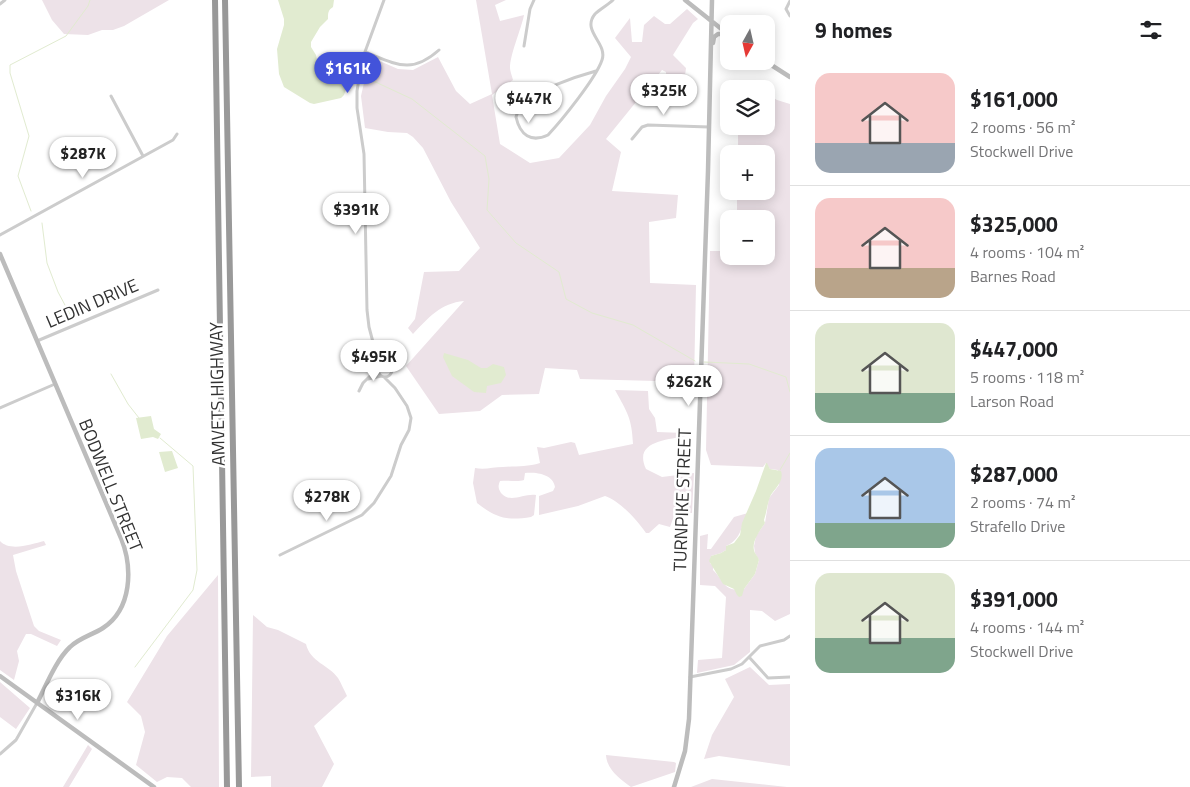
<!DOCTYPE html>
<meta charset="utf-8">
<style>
:root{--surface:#fff;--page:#f6f6f6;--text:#202124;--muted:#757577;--line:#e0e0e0;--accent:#4353da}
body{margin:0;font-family:"Titillium Web",sans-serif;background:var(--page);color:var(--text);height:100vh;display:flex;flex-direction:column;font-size:19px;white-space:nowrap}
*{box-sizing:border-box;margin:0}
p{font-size:16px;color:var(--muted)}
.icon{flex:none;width:28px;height:28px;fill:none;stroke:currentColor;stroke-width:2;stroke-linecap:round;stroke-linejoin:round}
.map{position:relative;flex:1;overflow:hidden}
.sheet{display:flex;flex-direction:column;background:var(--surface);width:400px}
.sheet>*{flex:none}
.needle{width:32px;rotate:188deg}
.tools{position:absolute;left:720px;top:15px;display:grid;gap:10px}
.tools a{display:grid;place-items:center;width:55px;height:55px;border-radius:10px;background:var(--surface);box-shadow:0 2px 12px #0003;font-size:25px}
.price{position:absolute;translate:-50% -42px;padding:0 11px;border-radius:18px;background:#fff;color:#222;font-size:16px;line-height:32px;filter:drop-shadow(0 1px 2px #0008)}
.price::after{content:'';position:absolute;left:50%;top:30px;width:15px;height:11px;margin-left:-8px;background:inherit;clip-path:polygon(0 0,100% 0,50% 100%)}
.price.selected{background:var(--accent);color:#fff}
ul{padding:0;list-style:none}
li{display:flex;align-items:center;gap:15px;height:125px;padding:0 25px}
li+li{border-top:1px solid var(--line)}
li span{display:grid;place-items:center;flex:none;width:140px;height:100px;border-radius:15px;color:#555}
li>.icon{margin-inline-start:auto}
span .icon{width:60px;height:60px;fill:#fffc;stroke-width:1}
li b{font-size:21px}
h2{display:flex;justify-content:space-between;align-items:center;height:60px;padding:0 25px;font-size:21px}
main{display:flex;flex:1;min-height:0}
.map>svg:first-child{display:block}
.green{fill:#ede2e8}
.water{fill:#e1ebd0}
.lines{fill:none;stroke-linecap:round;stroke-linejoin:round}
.stream{stroke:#e1ebd0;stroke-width:1}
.street{stroke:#ccc;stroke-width:3}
.secondary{stroke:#bcbcbc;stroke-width:4.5}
.highway{stroke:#999;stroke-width:6}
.labels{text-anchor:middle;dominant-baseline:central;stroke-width:5;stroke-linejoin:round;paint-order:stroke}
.street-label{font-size:18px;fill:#323232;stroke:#fff}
</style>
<main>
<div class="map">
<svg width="790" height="787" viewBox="0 0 790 787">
<rect width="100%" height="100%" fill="#fff"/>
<path class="green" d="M42,0H169L124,26L113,30H102L88,35L64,34L52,20Z
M476,0H506L495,5L500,21L524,15C521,30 510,54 510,68C510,71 512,76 513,80L492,95L500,144L530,163L559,158L590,125L606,96L625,69L631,57L615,38L630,18L632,42H642L644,25L654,16L665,24H670L687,9L698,19L693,23L673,55L686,68L683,91H674L667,88L666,72L662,70L606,139L621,152L612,191L678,195L676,218L649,222L650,283L696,285L694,382L580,379L577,370L545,368L539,394L502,395L480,411L439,414L406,366L464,301C441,303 428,318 413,334L408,328L415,319L424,272L459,271L480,248L451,202L423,148L413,137L407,133L388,132L365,128L361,96L369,61L368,56L398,69L413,70L438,57L456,91L470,104L492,94Z
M766,93L777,100L790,104V614L775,621L762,611L750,610V652L734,665L697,673L698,660L722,658L726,597L715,586L700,585V536L708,534L707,549H711L734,517L748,513C740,527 742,539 726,546V550L721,553L711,556L710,563L713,566V570C725,582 724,592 744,589L755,574L759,560L755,553L754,546L756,536L765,523L769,498L779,485L778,470L770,469L766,463L763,467L711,465L706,450L710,251H729V256H766V219H737V191H766V154H738V126H766Z
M615,390L648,391L649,409L655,418L657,432L685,433L686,436C667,440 633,441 646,469L662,477L694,473L692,513H675L670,527L659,524L649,533H646C637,520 620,501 605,496L578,506L539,515V496L553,491L555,487C553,474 536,472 525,473L524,480C518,482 509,480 500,481C498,486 498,488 501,493C510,504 524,493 536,495L534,515L531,517C507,521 496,518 477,503L473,483L475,468C485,470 493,467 503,467C516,466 527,467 540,463L537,447L544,448L571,442L575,443L579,455L633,444C632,418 627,412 615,390Z
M0,541C10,552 32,544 44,541L46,545L13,555L16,571L34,626L39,631L61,640L57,646L31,634H26L17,651L19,661L14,680L0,670Z
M218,575L219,787H191L182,778L167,777L157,782L136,765L145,732L141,716L127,702L167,636Z
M253,615L267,627L278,630L306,644C310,662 329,665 338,678C341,683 344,690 347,696L314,726L334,764L322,787H271V776L251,777Z
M750,667L769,685L790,684V766L719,756L704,759L712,735L734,697L725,679Z
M0,682L30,708L16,729L0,717Z
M88,745L92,749L69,787H63Z
M606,755L674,762L676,763L675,772L631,787C620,779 607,770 606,755Z
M712,779L787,787H691Z"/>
<path class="water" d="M278,0H334L333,7C328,10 328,13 328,19L320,27L311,42V47L316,55L318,65L351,74L344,95L341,98L314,104L310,103L284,87L279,74L277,49L284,25V19Z
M444,353L468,360L481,368H487L493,364L504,367L506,375L501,383L487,386L486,393L474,392L452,376L443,357Z
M151,416L154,429L161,434L158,439L153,437L141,439L136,418Z
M172,451L178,468L165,472L159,452Z
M766,463H767L770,469L781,471C785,484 771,490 769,500C767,507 766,514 764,520L765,523C760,531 750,543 755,553C757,556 758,557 759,560L755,574L744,589L742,596L739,597L737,595L734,589L723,584L709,561L711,556L721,553L726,550V546L734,543L740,535L742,523L756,491Z"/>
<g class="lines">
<path class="stream" d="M369,79L412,99L485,156L489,179L487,210L516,243L559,272L566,299L592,313L633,325L695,361
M31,211L18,176L29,136L10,73V65L66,36L88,6L90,0
M42,223L47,263L58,292L73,320
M704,362L749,364L786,377L790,392
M111,374L128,404L139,418
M780,470L790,453
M135,667L193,590L197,570L193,466L160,438"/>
<path class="street" d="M790,1L786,9L790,16
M0,4L5,0
M524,46L530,9L534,0
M365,52C396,64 411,75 439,50
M596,71C574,77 537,90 520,105L516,117C520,135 531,143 548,135C562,120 596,78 602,60C608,43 581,31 595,14C600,9 608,5 613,0
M111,96L143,156
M632,139L642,127L648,125L709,127
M0,235L173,140L177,134
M37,341L158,290
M376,346L386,363
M378 370a7 7 0 1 1 14 0a7 7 0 1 1-14 0Z
M379,365L369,327L367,310L364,154L357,108V91L362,60L384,0
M368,379L381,376
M359,391L363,383L377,369
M0,408L55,384
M280,555L362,515L374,503L391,476L401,445L409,430L411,418L407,406L395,388L384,377
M749,657L768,678L790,677
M690,677L731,669L742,664L760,646L784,640L790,636
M0,754L16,740L37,703"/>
<path class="secondary" d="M685,0L729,35
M713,43L714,37L718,34H727
M765,61L790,77
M0,254L121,538C133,568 132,609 103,628C92,635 79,638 70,647C56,660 46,686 37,703
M0,676L154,787
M674,787L685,751L689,719L708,171L712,0"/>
<path class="highway" d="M215,0L227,787
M225,0L239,787"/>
</g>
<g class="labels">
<g class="street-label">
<text transform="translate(92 303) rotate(-23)">LEDIN DRIVE</text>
<text transform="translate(217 394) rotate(-91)">AMVETS HIGHWAY</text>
<text transform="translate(111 485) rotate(68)">BODWELL STREET</text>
<text transform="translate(682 500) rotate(-88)">TURNPIKE STREET</text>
</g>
</g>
</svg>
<div class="tools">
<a><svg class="needle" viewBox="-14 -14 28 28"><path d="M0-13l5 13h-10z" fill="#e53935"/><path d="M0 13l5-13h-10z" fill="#757577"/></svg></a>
<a><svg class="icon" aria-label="layers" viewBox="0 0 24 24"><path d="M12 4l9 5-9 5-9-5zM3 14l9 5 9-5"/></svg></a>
<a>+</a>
<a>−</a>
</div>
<b class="price selected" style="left:348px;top:94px">$161K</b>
<b class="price" style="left:664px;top:116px">$325K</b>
<b class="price" style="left:529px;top:124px">$447K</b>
<b class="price" style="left:83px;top:179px">$287K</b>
<b class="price" style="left:356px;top:235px">$391K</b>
<b class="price" style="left:374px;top:382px">$495K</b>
<b class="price" style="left:689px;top:407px">$262K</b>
<b class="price" style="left:327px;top:522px">$278K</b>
<b class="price" style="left:78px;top:721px">$316K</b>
</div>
<section class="sheet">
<h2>9 homes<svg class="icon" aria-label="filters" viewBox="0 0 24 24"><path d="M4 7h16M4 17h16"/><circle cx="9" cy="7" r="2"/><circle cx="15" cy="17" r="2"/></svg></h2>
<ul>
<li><span style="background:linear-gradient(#f6c9c9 70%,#9aa5b1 0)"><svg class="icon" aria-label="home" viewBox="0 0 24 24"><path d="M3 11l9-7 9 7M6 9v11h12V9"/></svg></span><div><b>$161,000</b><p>2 rooms · 56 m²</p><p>Stockwell Drive</p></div></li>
<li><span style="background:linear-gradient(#f6c9c9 70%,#b9a48a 0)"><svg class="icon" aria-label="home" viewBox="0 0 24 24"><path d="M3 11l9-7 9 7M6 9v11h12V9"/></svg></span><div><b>$325,000</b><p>4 rooms · 104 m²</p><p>Barnes Road</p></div></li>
<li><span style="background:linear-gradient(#dfe7d0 70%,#7fa58c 0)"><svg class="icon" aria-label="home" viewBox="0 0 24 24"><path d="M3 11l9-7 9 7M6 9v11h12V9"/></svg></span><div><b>$447,000</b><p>5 rooms · 118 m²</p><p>Larson Road</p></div></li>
<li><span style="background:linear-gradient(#a9c7e8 75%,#7fa58c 0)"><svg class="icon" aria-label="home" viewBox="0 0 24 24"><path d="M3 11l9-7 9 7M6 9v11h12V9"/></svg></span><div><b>$287,000</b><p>2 rooms · 74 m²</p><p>Strafello Drive</p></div></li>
<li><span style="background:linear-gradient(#dfe7d0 65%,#7fa58c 0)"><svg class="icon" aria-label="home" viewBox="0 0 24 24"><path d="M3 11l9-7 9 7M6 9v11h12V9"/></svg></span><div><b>$391,000</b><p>4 rooms · 144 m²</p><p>Stockwell Drive</p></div></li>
</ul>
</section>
</main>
